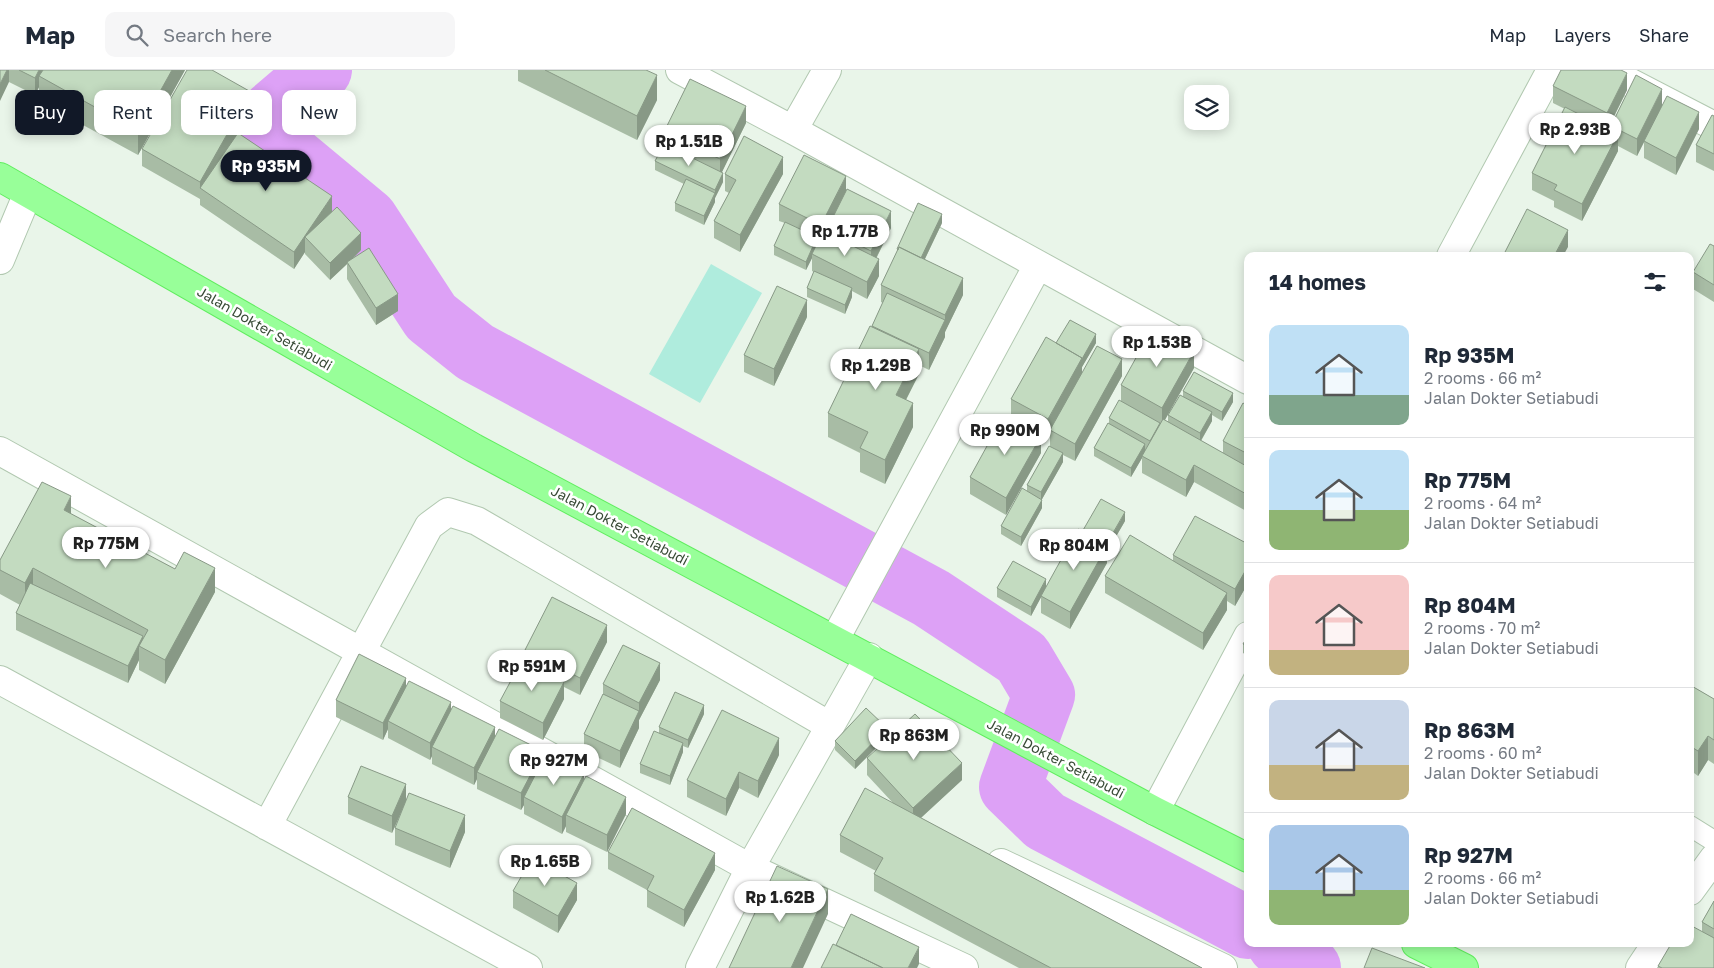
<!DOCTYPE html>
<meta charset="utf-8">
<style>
:root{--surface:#fff;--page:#f6f6f7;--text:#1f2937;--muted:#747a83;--line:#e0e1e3;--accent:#111827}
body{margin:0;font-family:"Golos Text",sans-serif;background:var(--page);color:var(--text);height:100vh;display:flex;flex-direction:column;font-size:19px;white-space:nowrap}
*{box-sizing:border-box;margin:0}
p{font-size:16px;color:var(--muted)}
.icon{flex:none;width:28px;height:28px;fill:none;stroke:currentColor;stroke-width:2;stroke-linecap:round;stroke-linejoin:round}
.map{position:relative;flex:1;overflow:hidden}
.drawer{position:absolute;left:1244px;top:182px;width:450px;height:695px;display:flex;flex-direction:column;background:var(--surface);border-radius:10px;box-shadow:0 2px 12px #0003}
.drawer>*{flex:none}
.guide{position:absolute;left:15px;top:20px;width:475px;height:45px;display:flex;gap:10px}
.fabs{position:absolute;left:1184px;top:15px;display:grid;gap:10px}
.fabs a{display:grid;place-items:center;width:45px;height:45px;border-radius:10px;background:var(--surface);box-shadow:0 2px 12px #0003;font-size:25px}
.price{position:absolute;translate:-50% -42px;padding:0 11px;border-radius:18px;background:#fff;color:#222;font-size:16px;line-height:32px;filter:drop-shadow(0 1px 2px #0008)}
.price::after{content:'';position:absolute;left:50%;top:30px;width:15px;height:11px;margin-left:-8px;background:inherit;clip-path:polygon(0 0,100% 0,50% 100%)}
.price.selected{background:var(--accent);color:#fff}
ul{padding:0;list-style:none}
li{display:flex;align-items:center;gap:15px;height:125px;padding:0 25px}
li+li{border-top:1px solid var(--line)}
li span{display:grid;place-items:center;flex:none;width:140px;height:100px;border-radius:10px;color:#555}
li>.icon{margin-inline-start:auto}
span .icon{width:60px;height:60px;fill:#fffc;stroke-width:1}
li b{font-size:21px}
h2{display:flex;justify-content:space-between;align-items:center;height:60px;padding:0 25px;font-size:21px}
.pill{padding:0 18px;border-radius:10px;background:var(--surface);box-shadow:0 2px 12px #0003;font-size:18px;line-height:45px}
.pill.selected{background:var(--accent);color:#fff}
header{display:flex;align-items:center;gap:30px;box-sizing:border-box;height:70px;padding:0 25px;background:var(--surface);border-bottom:1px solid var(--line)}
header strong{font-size:24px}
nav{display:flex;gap:28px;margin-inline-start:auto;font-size:18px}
.search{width:350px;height:45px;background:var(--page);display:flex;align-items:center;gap:12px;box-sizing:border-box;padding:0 18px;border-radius:10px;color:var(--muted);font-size:19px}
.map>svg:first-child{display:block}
.pitch{fill:#afecdd}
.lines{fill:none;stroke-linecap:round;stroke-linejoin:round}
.river{stroke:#dda1f6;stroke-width:62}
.service-casing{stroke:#b1c8b0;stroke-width:22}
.minor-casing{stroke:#b1c8b0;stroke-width:30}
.tertiary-casing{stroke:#b1c8b0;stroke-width:30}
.primary-casing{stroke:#60ed5f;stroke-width:30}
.service{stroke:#fff;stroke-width:20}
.minor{stroke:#fff;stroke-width:28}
.tertiary{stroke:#fff;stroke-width:28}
.primary{stroke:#98ff99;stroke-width:28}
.wall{fill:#a8bca5}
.shaded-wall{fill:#889986}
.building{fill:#c3dbc0;stroke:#889986}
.labels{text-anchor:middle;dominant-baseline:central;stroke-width:5;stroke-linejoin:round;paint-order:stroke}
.street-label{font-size:14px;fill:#384a36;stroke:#fff}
</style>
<header>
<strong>Map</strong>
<div class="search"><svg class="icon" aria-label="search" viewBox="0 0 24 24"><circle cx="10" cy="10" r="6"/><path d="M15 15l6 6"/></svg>Search here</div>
<nav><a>Map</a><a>Layers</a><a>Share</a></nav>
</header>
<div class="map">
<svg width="1714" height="898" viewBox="0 0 1714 898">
<rect width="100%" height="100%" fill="#e9f5e9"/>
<path class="pitch" d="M711,194L762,223L700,333L649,304Z"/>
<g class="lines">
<path class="river" d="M321,0L272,42L267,72L290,85L367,149L431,247L475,282L931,528L1022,588L1044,625L1010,717L1045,751L1248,858
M1278,874L1299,885L1310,898"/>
<defs>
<path id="service" d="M1690,756L1714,771"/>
<path id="minor" d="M680,0L793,60L1248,310
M1606,0L1714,56
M793,60L827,0
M1451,186L1551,0
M0,190L28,123
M0,381L750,798L964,898
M835,569L1038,195
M0,610L528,898
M1155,741L1248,566
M267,756L429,456L448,442L477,451L830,656
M1001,793L1223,898
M700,898L750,798L869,587"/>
<path id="tertiary" d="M1690,821L1714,788
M1640,898L1656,874"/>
<path id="primary" d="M0,107L474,378L1155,741L1248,788
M1416,874L1464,898"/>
</defs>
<use href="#service" class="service-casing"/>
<use href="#minor" class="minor-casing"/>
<use href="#tertiary" class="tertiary-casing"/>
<use href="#primary" class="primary-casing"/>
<use href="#service" class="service"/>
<use href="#minor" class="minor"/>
<use href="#tertiary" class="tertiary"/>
<use href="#primary" class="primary"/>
</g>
<path class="wall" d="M0,0H185L138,85L39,31V17L35,25L9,12Z
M518,0H646L657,30L637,70L518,11Z
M1553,16L1627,20L1608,59L1611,60V56L1662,36L1637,86L1618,76V81L1582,151L1554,137V131L1532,120V103L1565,39L1553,33Z
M251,39L238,63L332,142L361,180L354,187L398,241L376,255L347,209V194L330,210L305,184V182L294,199L200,135V129L142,96V79Z
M1714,46V101L1696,92V75Z
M746,53L722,102L723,112L715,128V132L704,155L675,141V133L684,114L655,100V91L664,74V62Z
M1699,59L1676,105L1644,88V71Z
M725,104H783L740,182L714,168V151L729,123L725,121Z
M846,121L891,158L877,187L879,206L867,229L852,221V227L845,244L807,227V218L814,202L812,201V188L806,200L774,185V176L785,153L779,151V134Z
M942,153L925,189L963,225L945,262V267L929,300L919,295V304L906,330L913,357L885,414L860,402V383L828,367V343L872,256L883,233L881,232V215L897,182V179Z
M1714,176V232L1693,219V202Z
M807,247L774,316L744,302V285Z
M1056,273H1096L1082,297V302L1122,306L1075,391L1063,385V392L1042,429V438L1021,476L1001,464V456L1027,422V415L1050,376V363L1048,366L1011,346V329Z
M1194,298L1165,350L1168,353V345L1183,327V321L1233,332L1222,351L1212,345V351L1201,371L1223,383V371L1248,336V442L1194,412L1186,427L1142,403V388L1131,407L1094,386V378L1109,354V348L1121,331V315Z
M1041,383L1006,445L970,424V407Z
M71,444L175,499L215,522L165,614L139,600V590L128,613L16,560V543L20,535L0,524V490Z
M1125,451L1107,482V493L1070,559L1041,543V527L1031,546L997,527V518L1046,517L1082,462Z
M1248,474V513L1235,536L1227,531V540L1203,580L1105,523V506L1173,491V485Z
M1248,566V586L1243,583V574Z
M607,572L580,625L564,617V629L543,670L500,648V631L525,592V580Z
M660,610L639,650V658L620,698L584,681V664L603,625V614Z
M1690,615L1714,629V694L1708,690L1698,706L1690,700Z
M406,617L451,641L495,666L543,690L584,709L626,744L607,782L566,762V756L562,764L524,744V735L521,740L477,719V709L474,715L432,694V686L430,690L388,668V659L383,670L336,647V630Z
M1248,643V662L1247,661V644Z
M704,644L688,678L683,676V682L670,715L640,703V694L659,664V657Z
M887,667L855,699L835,680V671Z
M779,685L758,728L739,718L726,746L687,727V710Z
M867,688L962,710L921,748L1202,898H1019L874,821V804L876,801L840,782V765L893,733L867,705Z
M348,727L406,731L392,763L348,744Z
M395,758L465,762L450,798L395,775Z
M608,782L715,800L684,857L647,837V820L608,799Z
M513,821L577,830L558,863L513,838Z
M1714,831V898H1658V896L1702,862V852Z"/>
<path class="shaded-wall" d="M7,0H9V12L0,31V14Z
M39,0H47L39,6V17L35,25V8Z
M172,0H185L138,85V61Z
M1627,3V20L1607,60V43Z
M657,5V30L637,70V46Z
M1662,19V36L1637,86V69Z
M251,22V39L205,121L200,118V112Z
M746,36V53L720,106V89Z
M1699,42V59L1676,105V88Z
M1618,64V81L1582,151V134Z
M783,87V104L740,182V165Z
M723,103V112L715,128V132L704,155V146L715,124V120Z
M846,106V123L821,172V155Z
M332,126V143L305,167V182L294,199V182Z
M891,141V158L871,198V181Z
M942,144V153L920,199V190Z
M1568,160V177L1563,186H1554Z
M361,163V180L348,193L347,192V194L330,210V193Z
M817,167V176L812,184V188L806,200V192Z
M879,189V206L867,229V212Z
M963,208V225L945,262V245Z
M852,218V227L845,244V235Z
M398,224V241L376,255V238Z
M807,230V247L774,316V299Z
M945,250V267L929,300V283Z
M1096,264V273L1082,297V289Z
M919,279V304L896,349V325Z
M1194,281V298L1162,355V338Z
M1082,288V305L1050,360V363L1048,366V349Z
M1122,289V306L1075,391V374Z
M1233,323V332L1222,351V342Z
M913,333V357L885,414V390Z
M1212,342V351L1200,372V363Z
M1041,366V383L1006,445V428Z
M1145,374V383L1142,386V388L1131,407V398Z
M1063,383V392L1041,431V422Z
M1194,395V412L1186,427V410Z
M71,426V451L64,440Z
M1042,430V438L1021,476V467Z
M1125,442V451L1107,482V493L1070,559V542Z
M1248,496V513L1235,536V519Z
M33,498V523L25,537V513Z
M215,498V522L165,614V590Z
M1046,509V518L1031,546V537Z
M1227,523V540L1203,580V563Z
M607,555V572L580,625V608Z
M143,566V577L139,576V590L128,613V596Z
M660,593V610L639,650V633Z
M406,608V625L388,651V659L383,670V653Z
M564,612V629L543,670V653Z
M451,632V649L432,677V686L430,690V673Z
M704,635V644L688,678V670Z
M639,641V658L620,698V681Z
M495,657V674L477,702V709L474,715V698Z
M887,658V667L855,699V691Z
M1708,666V690L1698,706V681Z
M779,668V685L758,728V711Z
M683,673V682L670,715V706Z
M543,681V698L524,727V735L521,740V723Z
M962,693V710L913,755V738Z
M739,702V718L726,746V729Z
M584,704V721L566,745V756L562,764V747Z
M406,714V731L392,763V746Z
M626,727V744L607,782V765Z
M465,745V762L450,798V781Z
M715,783V800L684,857V840Z
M577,813V830L558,863V846Z
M828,819V844L803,898H791Z
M919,877V894L917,898H908Z"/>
<path class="building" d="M0,0H7L0,14Z
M19,0H39L35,8Z
M43,0H172L138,61L39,6Z
M187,0H212L251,22L200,112L142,79Z
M545,0H646L657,5L637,46Z
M1561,0H1621L1627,3L1607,43L1553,16Z
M1636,5L1662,19L1637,69L1611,56Z
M690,9L746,36L720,89L664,62Z
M1667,26L1699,42L1676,88L1644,71Z
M1565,37L1618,64L1582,134L1554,120L1557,115L1532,103Z
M1712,45L1714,46V84L1696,75Z
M238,63L332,126L294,182L200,118Z
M744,66L783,87L740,165L714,151L736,110L725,104Z
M664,74L723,103L715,120L655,91Z
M804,85L846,106L821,155L779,134Z
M686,109L715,123L704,146L675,133Z
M847,119L891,141L871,181L827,159Z
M918,133L942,144L921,188L899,177L898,180L897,179Z
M337,137L361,163L330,193L305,167Z
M1527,139L1568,160L1554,186H1503Z
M785,152L817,167L806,192L774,176Z
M823,161L879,189L867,212L812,184Z
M1710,174L1714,176V215L1693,202Z
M899,177L963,208L945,245L881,215Z
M369,178L398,224L376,238L347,192Z
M814,201L852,218L845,235L807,218Z
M777,216L807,230L774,299L744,285Z
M887,223L945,250L929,283L872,256Z
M1070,250L1096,264L1082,289V288L1056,273Z
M870,256L919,279L896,325L913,333L885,390L860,378L868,362L828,343Z
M1153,257L1194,281L1162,338L1121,315Z
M1046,267L1082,288L1048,349L1011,329Z
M1097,276L1122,289L1075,374L1050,360Z
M1194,302L1233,323L1222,342L1183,321Z
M1180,325L1212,342L1200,363L1168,345Z
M1119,330L1160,353L1150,371L1109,348Z
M1243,333L1248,336V384L1223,371Z
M1004,345L1041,366L1006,428L970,407Z
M1163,349L1248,397V425L1194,395L1186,410L1142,386Z
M1108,353L1145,374L1131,398L1094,378Z
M1049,376L1063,383L1041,422L1027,415Z
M42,412L71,426L64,440L175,499L184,482L215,498L165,590L139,576L148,560L33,498L25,513L0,500V490Z
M1022,418L1042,430L1021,467L1001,456Z
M1101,429L1125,442L1106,475L1082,462Z
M1195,446L1248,474V496L1235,519L1173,485Z
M1078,459L1107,476L1070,542L1041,526Z
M1130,465L1227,523L1203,563L1105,506Z
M1013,491L1046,509L1031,537L997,518Z
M30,513L143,566L128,596L16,543Z
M552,527L607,555L580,608L525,580Z
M1248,566V577L1243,574Z
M623,575L660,593L639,633L603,614Z
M359,584L406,608L383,653L336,630Z
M522,590L564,612L543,653L500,631Z
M409,611L451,632L430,673L388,651Z
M1690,615L1714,629V670L1708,666L1698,681L1690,676Z
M675,622L704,635L688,670L659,657Z
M603,624L639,641L620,681L584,664Z
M453,636L495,657L474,698L432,677Z
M866,638L887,658L855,691L835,671Z
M722,640L779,668L758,711L739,702L726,729L687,710Z
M915,644L962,693L913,738L867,688Z
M499,659L543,681L521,723L477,702Z
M654,661L683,673L670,706L640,694Z
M546,684L584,704L562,747L524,727Z
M361,696L406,714L392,746L348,727Z
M586,706L626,727L607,765L566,745Z
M865,718L1202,898H1051L874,804L883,788L840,765Z
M409,723L465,745L450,781L395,758Z
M632,738L715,783L684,840L647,820L654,806L608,782Z
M532,788L577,813L558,846L513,821Z
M777,796L828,819L791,898H729Z
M1714,831V859L1702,852Z
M851,844L919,877L908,898H883L836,875Z
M1690,855L1714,868V898H1662L1658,896L1671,874H1690Z
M833,874L883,898H821Z
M1372,878L1425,898H1364Z"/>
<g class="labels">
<g class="street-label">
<text transform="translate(265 258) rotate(30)">Jalan Dokter Setiabudi</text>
<text transform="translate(620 455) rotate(28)">Jalan Dokter Setiabudi</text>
<text transform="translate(1056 688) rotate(28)">Jalan Dokter Setiabudi</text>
</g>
</g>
</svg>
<div class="fabs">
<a><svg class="icon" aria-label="layers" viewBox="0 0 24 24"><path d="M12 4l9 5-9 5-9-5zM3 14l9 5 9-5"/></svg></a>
</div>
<b class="price" style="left:1575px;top:85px">Rp 2.93B</b>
<b class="price" style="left:689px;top:97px">Rp 1.51B</b>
<b class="price selected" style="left:266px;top:122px">Rp 935M</b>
<b class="price" style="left:845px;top:187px">Rp 1.77B</b>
<b class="price" style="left:1157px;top:298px">Rp 1.53B</b>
<b class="price" style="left:876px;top:321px">Rp 1.29B</b>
<b class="price" style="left:1005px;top:386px">Rp 990M</b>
<b class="price" style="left:106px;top:499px">Rp 775M</b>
<b class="price" style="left:1074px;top:501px">Rp 804M</b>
<b class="price" style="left:532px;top:622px">Rp 591M</b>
<b class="price" style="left:914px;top:691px">Rp 863M</b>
<b class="price" style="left:554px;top:716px">Rp 927M</b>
<b class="price" style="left:545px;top:817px">Rp 1.65B</b>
<b class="price" style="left:780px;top:853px">Rp 1.62B</b>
<div class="guide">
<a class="pill selected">Buy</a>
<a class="pill">Rent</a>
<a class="pill">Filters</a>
<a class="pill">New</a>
</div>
<section class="drawer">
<h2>14 homes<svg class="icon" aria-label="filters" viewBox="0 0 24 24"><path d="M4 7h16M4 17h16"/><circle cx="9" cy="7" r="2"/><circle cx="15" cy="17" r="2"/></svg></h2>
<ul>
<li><span style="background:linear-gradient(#bfe0f5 70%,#7fa58c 0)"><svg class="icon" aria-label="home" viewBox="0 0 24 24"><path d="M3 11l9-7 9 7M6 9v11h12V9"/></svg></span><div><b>Rp 935M</b><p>2 rooms · 66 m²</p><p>Jalan Dokter Setiabudi</p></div></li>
<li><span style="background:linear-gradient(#bfe0f5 60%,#8fb573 0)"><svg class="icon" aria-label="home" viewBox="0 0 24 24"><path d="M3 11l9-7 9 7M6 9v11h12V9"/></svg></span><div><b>Rp 775M</b><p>2 rooms · 64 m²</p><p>Jalan Dokter Setiabudi</p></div></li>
<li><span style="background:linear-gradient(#f6c9c9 75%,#c2b280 0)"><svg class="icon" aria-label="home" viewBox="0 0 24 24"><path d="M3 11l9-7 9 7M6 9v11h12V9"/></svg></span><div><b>Rp 804M</b><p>2 rooms · 70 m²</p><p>Jalan Dokter Setiabudi</p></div></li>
<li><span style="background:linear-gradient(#c9d6e8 65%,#c2b280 0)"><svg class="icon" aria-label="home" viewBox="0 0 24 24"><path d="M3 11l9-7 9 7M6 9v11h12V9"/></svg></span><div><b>Rp 863M</b><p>2 rooms · 60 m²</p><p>Jalan Dokter Setiabudi</p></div></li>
<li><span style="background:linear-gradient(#a9c7e8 65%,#8fb573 0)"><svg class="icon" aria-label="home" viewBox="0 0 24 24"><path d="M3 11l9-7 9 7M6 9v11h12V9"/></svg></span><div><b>Rp 927M</b><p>2 rooms · 66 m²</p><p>Jalan Dokter Setiabudi</p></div></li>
</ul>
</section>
</div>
